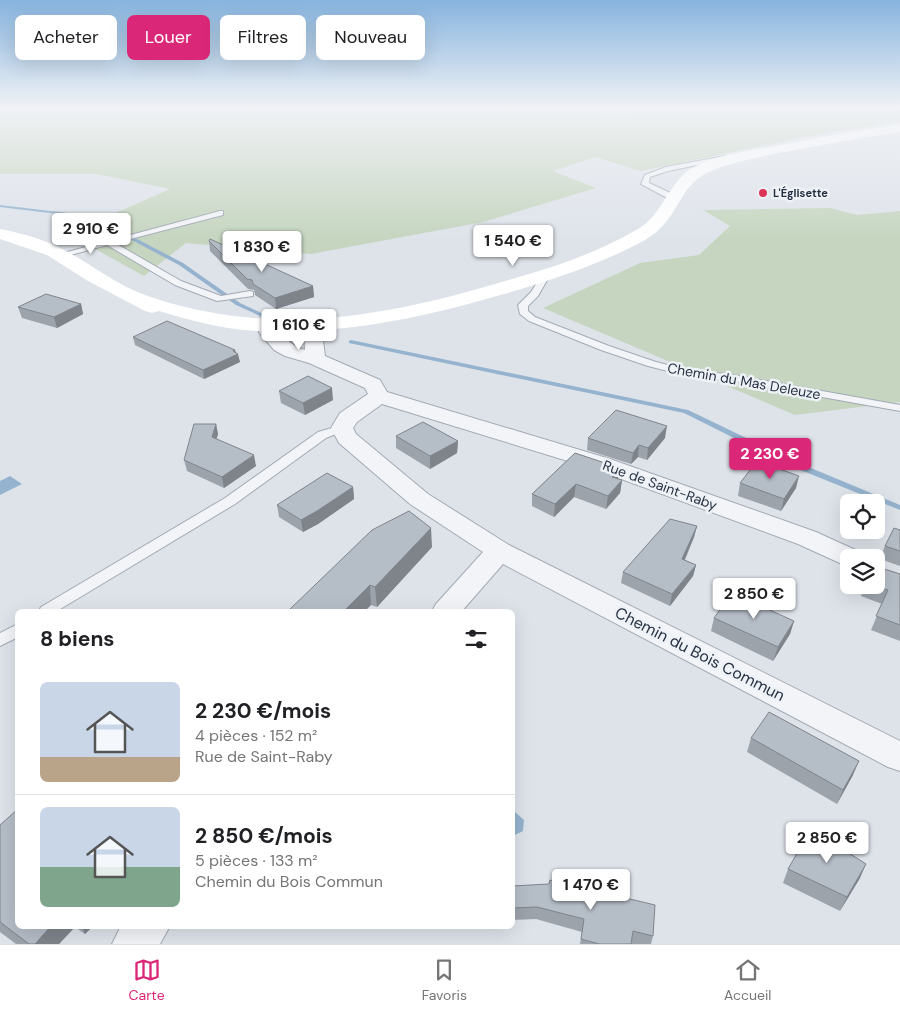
<!DOCTYPE html>
<html lang="fr">
<meta charset="utf-8">
<style>
:root{--surface:#fff;--page:#f6f6f6;--text:#202124;--muted:#757577;--line:#e0e0e0;--accent:#db2777}
body{margin:0;font-family:"DM Sans",sans-serif;background:var(--page);color:var(--text);height:100vh;display:flex;flex-direction:column;font-size:19px;white-space:nowrap}
*{box-sizing:border-box;margin:0}
p{font-size:16px;color:var(--muted)}
.icon{flex:none;width:28px;height:28px;fill:none;stroke:currentColor;stroke-width:2;stroke-linecap:round;stroke-linejoin:round}
.map{position:relative;flex:1;overflow:hidden}
.details{position:absolute;left:15px;top:609px;width:500px;height:320px;display:flex;flex-direction:column;background:var(--surface);border-radius:8px;box-shadow:0 5px 20px #0002}
.details>*{flex:none}
.banner{position:absolute;left:15px;top:15px;width:500px;height:45px;display:flex;gap:10px}
.controls{position:absolute;left:840px;top:494px;display:grid;gap:10px}
.controls a{display:grid;place-items:center;width:45px;height:45px;border-radius:8px;background:var(--surface);box-shadow:0 5px 20px #0002;font-size:25px}
.price{position:absolute;translate:-50% -42px;padding:0 11px;border-radius:5px;background:#fff;color:#222;font-size:16px;line-height:32px;filter:drop-shadow(0 1px 2px #0008)}
.price::after{content:'';position:absolute;left:50%;top:30px;width:15px;height:11px;margin-left:-8px;background:inherit;clip-path:polygon(0 0,100% 0,50% 100%)}
.price.current{background:var(--accent);color:#fff}
ul{padding:0;list-style:none}
li{display:flex;align-items:center;gap:15px;height:125px;padding:0 25px}
li+li{border-top:1px solid var(--line)}
li span{display:grid;place-items:center;flex:none;width:140px;height:100px;border-radius:8px;color:#555}
li>.icon{margin-inline-start:auto}
span .icon{width:60px;height:60px;fill:#fffc;stroke-width:1}
li b{font-size:21px}
h2{display:flex;justify-content:space-between;align-items:center;height:60px;padding:0 25px;font-size:21px}
.pill{padding:0 18px;border-radius:8px;background:var(--surface);box-shadow:0 5px 20px #0002;font-size:18px;line-height:45px}
.pill.current{background:var(--accent);color:#fff}
.tab-bar{display:flex;justify-content:space-around;align-items:center;height:70px;border-top:1px solid var(--line);background:var(--surface);font-size:14px;color:var(--muted)}
.tab-bar a{display:grid;justify-items:center;gap:2px}
.tab-bar .current{color:var(--accent)}
.map>svg:first-child{display:block}
.green{fill:#c5d5bf}
.water{fill:#95b3ce}
.lines{fill:none;stroke-linecap:round;stroke-linejoin:round}
.stream{fill:#95b3ce;fill-rule:evenodd}
.service-casing{stroke:#a3aab4;stroke-width:2}
.minor-casing{stroke:#a3aab4;stroke-width:2}
.service{fill:#f2f4f7;fill-rule:evenodd}
.minor{fill:#f2f4f7;fill-rule:evenodd}
.secondary{fill:#fff;fill-rule:evenodd}
.wall{fill:#9ca3ab}
.shaded-wall{fill:#7f848b}
.building{fill:#b5bdc7;stroke:#7f848b}
.poi-dot{fill:#dd3556;stroke:#eef2f7;stroke-width:2}
.labels{text-anchor:middle;dominant-baseline:central;stroke-width:5;stroke-linejoin:round;paint-order:stroke}
.far-poi-label{font-size:11px;font-weight:bold;fill:#263142;stroke:#eef2f7;text-anchor:start}
.street-label{font-size:14px;fill:#263142;stroke:#eef2f7}
.near-street-label{font-size:16px;fill:#263142;stroke:#eef2f7}
</style>
<div class="map">
<svg width="900" height="944" viewBox="0 0 900 944">
<rect width="100%" height="100%" fill="#dee3ea"/>
<path class="green" d="M0,108H574L616,115L657,108H900V122L825,133L641,171L595,157L553,171L596,188L483,222L311,254L186,243L144,276L68,234L170,189L97,174H0Z
M830,208L857,215L900,211V402L795,415L543,308L640,263L699,255L730,226L703,210Z"/>
<path class="water" d="M10,476L22,484L0,495V481Z
M512,809L524,820L523,831L513,836Z"/>
<g class="lines">
<path class="stream" d="M0,205L93,216L183,263L240,303L274,319L271,321L269,320L236,305L179,265L90,218L0,207Z
M351,340L688,410L794,461L900,505V510L788,465L684,413L349,343V341Z"/>
<defs>
<path id="service" d="M725,156L727,157V159L668,171L650,177L649,183L677,196V200H671L641,184L645,175L666,167Z
M220,211H223V215L115,243L181,281L221,296L250,291L253,292V296L217,301L175,285L107,245L60,258L56,255Z
M546,272L550,275L538,296L528,306V311L535,317L609,346L656,362L691,371L727,374L900,405V411L727,380L691,377L648,366L601,350L529,321L520,314L518,305L531,292L543,273Z
M342,425L346,426L348,428L346,430L326,438L235,504L57,611H39L41,607L225,498L318,432Z
M18,624V637L0,646V633Z"/>
<path id="minor" d="M268,326C281,330 287,345 305,350L304,333L306,329L313,327L320,329L322,333L325,356L380,380L387,392L610,459L816,532L860,552L864,558H849V566L842,564L798,544L594,469L382,404L357,422L353,428L356,434L428,494L509,545L900,741V771L888,767L503,564L462,611H432L436,604L483,552L410,504L339,443L331,428L340,413L368,394L365,388L309,363L285,356L274,350L259,332L261,328Z
M121,926H170L160,944H112Z"/>
</defs>
<use href="#service" class="service-casing"/>
<use href="#minor" class="minor-casing"/>
<use href="#service" class="service"/>
<use href="#minor" class="minor"/>
<path class="secondary" d="M900,124V132C858,138 816,146 774,154C752,159 730,162 709,172C677,186 680,220 645,240C601,264 552,280 504,294C425,317 343,335 260,331C226,330 192,321 159,311L152,313L145,311L88,281L47,255L0,239V229C20,233 41,238 60,248C89,262 114,284 145,295C176,306 211,314 244,317C334,327 427,305 512,279C555,267 599,252 638,229C664,214 668,180 696,166C721,154 749,151 776,146C817,138 858,130 900,124Z"/>
</g>
<path class="wall" d="M209,241L313,286L314,297L276,309L255,295L254,290L248,289L210,251Z
M81,304L83,314L57,328L22,318L18,307Z
M133,337L235,350L240,362L204,379L135,345Z
M279,391L333,400L305,415L281,403Z
M216,424L218,434L216,439L256,466L224,488L187,471L184,460Z
M396,436L458,441L457,453L430,469L396,448Z
M588,438H665L647,460L638,457L631,464L587,450Z
M575,453L618,479L622,480L620,493L606,509L574,497L554,517L532,506V494Z
M740,483L796,488L781,511L738,496Z
M353,487L354,499L318,524L303,532L279,517L277,505Z
M697,526L694,537L685,560L696,565L693,576L670,606L621,583L623,572Z
M900,530V566L880,559L885,546Z
M432,547L377,607L371,605L288,611Z
M881,568L900,574V641L871,630L882,604L861,596L865,585H876Z
M714,618L794,621L790,634L773,661L711,631Z
M751,738L853,775L837,804L747,752Z
M0,825L18,926H93L85,934L75,927L59,944H16L0,932Z
M788,869L860,878L840,911L783,883Z
M512,886L653,936L651,944H580L582,932L536,919L512,920Z"/>
<path class="shaded-wall" d="M313,286L314,297L276,309L275,298Z
M81,304L83,314L57,328L54,317Z
M235,350L236,355L238,354L240,362L204,379L203,370Z
M332,388L333,400L305,415L303,403Z
M216,424L218,434L214,448L212,437Z
M667,426L665,438L647,460L648,448Z
M458,441L457,453L430,469V456Z
M639,445L638,457L631,464L633,453Z
M254,455L256,466L224,488L222,477Z
M620,468L618,480L612,477Z
M799,476L796,488L781,511L784,499Z
M622,480L620,493L606,509L608,496Z
M576,484L574,497L554,517L555,504Z
M353,487L354,499L318,524L303,532L301,520Z
M697,526L694,537L680,570L682,559Z
M431,528L432,547L377,607L375,587Z
M696,565L693,576L670,606L672,594Z
M370,585L371,605L365,611H344Z
M794,621L790,634L773,661L778,647Z
M859,761L853,775L837,804L843,790Z
M866,864L860,878L840,911L847,897Z
M51,926H75V927L59,944H35Z
M82,926H93L85,934Z"/>
<path class="building" d="M210,239L313,286L275,298L253,284L252,280L247,279L209,241Z
M46,294L81,304L54,317L18,307Z
M167,321L235,350L233,351L238,354L203,370L133,337Z
M308,376L332,388L303,403L279,391Z
M616,410L667,426L648,448L639,445L633,453L588,438Z
M423,422L458,441L430,456L396,436Z
M194,424H216L212,437L254,455L222,477L184,460Z
M575,453L620,468L612,477L622,480L608,496L576,484L555,504L532,494Z
M757,461L799,476L784,499L740,483Z
M327,473L353,487L317,511L301,520L277,505Z
M409,511L431,528L375,587L370,585L344,611H288L372,530Z
M670,519L697,526L682,559L696,565L672,594L623,572Z
M894,528L900,530V551L885,546Z
M879,557L881,568L900,574V625L876,616L888,590L873,585H876V562Z
M732,593L794,621L778,647L714,618Z
M769,712L859,761L843,790L751,738Z
M18,809V926H51L35,944H29L0,922V825Z
M811,829L866,864L847,897L788,869Z
M550,880L655,905L653,936L633,931L631,944H599L581,939L584,919L537,907L512,908V886L549,884Z"/>
<linearGradient id="sky" x2="0" y2="1"><stop stop-color="#87b4de"/><stop offset="0.45" stop-color="#f0f2f6"/><stop offset="1" stop-color="#f0f2f6" stop-opacity="0"/></linearGradient>
<rect width="900" height="240" fill="url(#sky)"/>
<circle class="poi-dot" cx="763" cy="193" r="5"/>
<g class="labels">
<g class="far-poi-label">
<text x="773" y="193">L'Églisette</text>
</g>
<g class="street-label">
<text transform="translate(744 381) rotate(10)">Chemin du Mas Deleuze</text>
<text transform="translate(660 485) rotate(20)">Rue de Saint-Raby</text>
</g>
<g class="near-street-label">
<text transform="translate(700 654) rotate(27)">Chemin du Bois Commun</text>
</g>
</g>
</svg>
<div class="controls">
<a><svg class="icon" aria-label="locate" viewBox="0 0 24 24"><circle cx="12" cy="12" r="6"/><path d="M12 2v4M12 18v4M2 12h4M18 12h4"/></svg></a>
<a><svg class="icon" aria-label="layers" viewBox="0 0 24 24"><path d="M12 4l9 5-9 5-9-5zM3 14l9 5 9-5"/></svg></a>
</div>
<b class="price" style="left:91px;top:255px">2 910 €</b>
<b class="price" style="left:513px;top:267px">1 540 €</b>
<b class="price" style="left:262px;top:273px">1 830 €</b>
<b class="price" style="left:299px;top:351px">1 610 €</b>
<b class="price current" style="left:770px;top:480px">2 230 €</b>
<b class="price" style="left:754px;top:620px">2 850 €</b>
<b class="price" style="left:827px;top:864px">2 850 €</b>
<b class="price" style="left:591px;top:911px">1 470 €</b>
<div class="banner">
<a class="pill">Acheter</a>
<a class="pill current">Louer</a>
<a class="pill">Filtres</a>
<a class="pill">Nouveau</a>
</div>
<section class="details">
<h2>8 biens<svg class="icon" aria-label="filters" viewBox="0 0 24 24"><path d="M4 7h16M4 17h16"/><circle cx="9" cy="7" r="2"/><circle cx="15" cy="17" r="2"/></svg></h2>
<ul>
<li><span style="background:linear-gradient(#c9d6e8 75%,#b9a48a 0)"><svg class="icon" aria-label="home" viewBox="0 0 24 24"><path d="M3 11l9-7 9 7M6 9v11h12V9"/></svg></span><div><b>2 230 €/mois</b><p>4 pièces · 152 m²</p><p>Rue de Saint-Raby</p></div></li>
<li><span style="background:linear-gradient(#c9d6e8 60%,#7fa58c 0)"><svg class="icon" aria-label="home" viewBox="0 0 24 24"><path d="M3 11l9-7 9 7M6 9v11h12V9"/></svg></span><div><b>2 850 €/mois</b><p>5 pièces · 133 m²</p><p>Chemin du Bois Commun</p></div></li>
</ul>
</section>
</div>
<nav class="tab-bar">
<a class="current"><svg class="icon" aria-label="map" viewBox="0 0 24 24"><path d="M3 6l6-2 6 2 6-2v14l-6 2-6-2-6 2zM9 4v14M15 6v14"/></svg>Carte</a>
<a><svg class="icon" aria-label="saved" viewBox="0 0 24 24"><path d="M7 4h10v16l-5-4-5 4z"/></svg>Favoris</a>
<a><svg class="icon" aria-label="home" viewBox="0 0 24 24"><path d="M3 11l9-7 9 7M6 9v11h12V9"/></svg>Accueil</a>
</nav>
